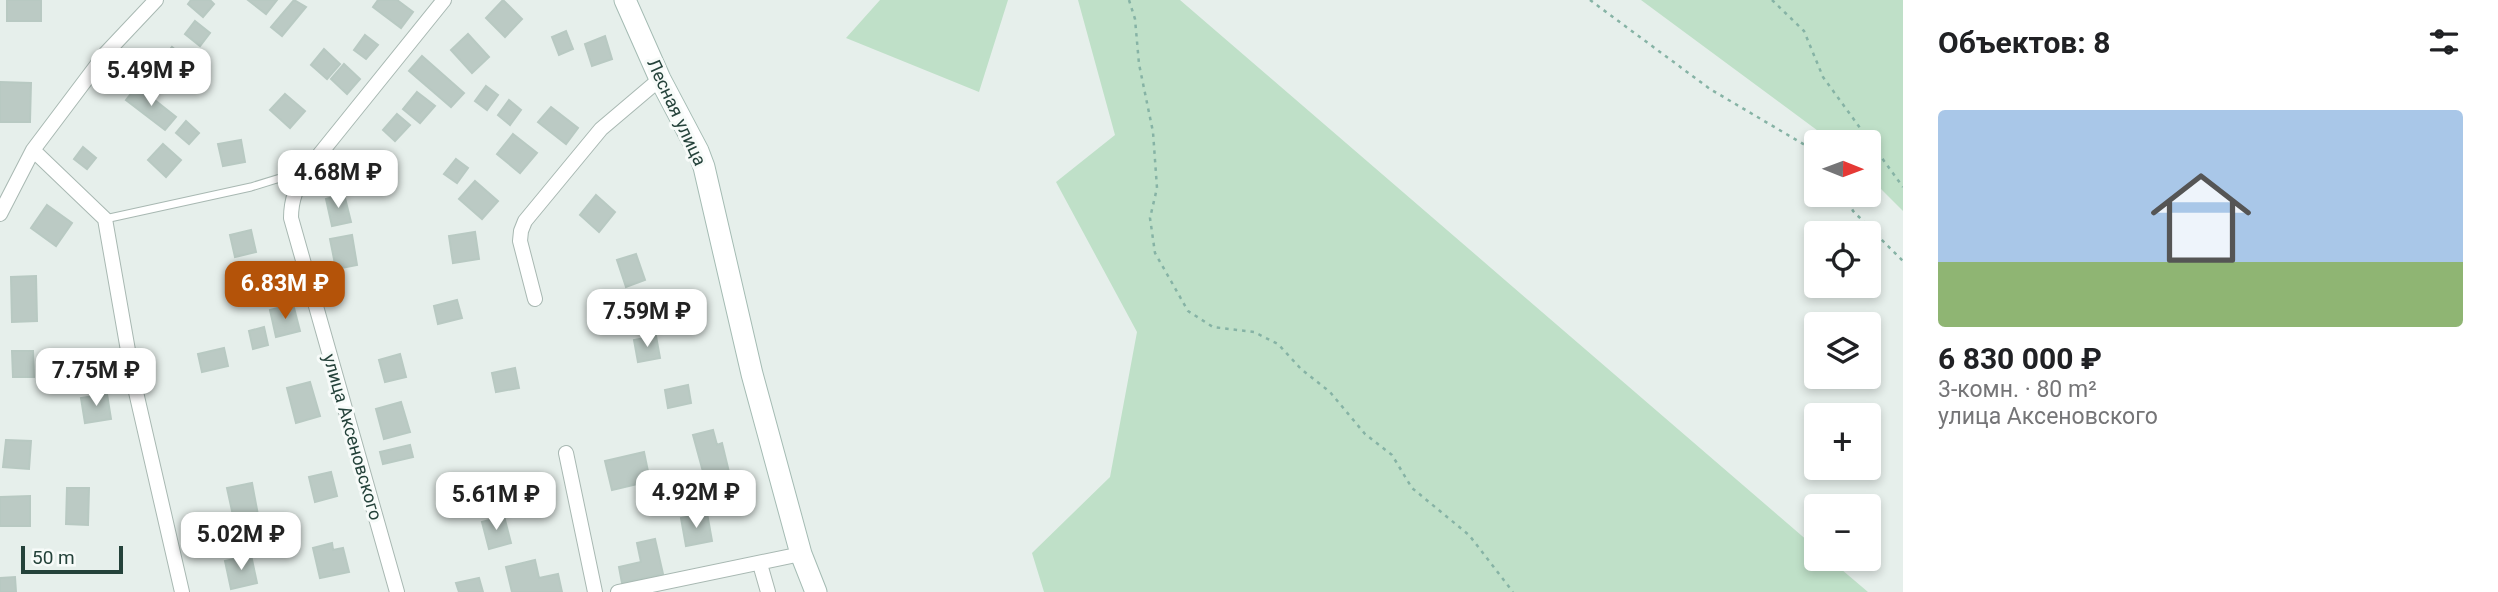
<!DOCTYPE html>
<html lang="ru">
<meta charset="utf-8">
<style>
:root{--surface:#fff;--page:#f6f6f6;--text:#202124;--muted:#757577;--accent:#b45309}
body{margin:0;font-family:Roboto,sans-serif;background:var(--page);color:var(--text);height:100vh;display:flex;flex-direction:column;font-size:26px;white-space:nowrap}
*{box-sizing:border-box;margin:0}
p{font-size:23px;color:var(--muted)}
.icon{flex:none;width:38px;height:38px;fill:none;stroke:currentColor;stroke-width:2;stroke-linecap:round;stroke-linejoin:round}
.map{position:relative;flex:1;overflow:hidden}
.sheet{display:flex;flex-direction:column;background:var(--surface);width:595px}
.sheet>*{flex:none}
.needle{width:46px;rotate:91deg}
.buttons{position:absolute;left:1804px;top:130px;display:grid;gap:14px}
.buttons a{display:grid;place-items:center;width:77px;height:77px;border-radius:7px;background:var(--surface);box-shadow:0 4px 10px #0003;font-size:35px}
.scale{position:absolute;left:21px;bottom:18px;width:102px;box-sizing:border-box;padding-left:7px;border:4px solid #24423a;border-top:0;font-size:19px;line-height:24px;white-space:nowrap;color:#24423a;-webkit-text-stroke:5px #f7fbf9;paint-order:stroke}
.price{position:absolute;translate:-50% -60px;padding:0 16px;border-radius:14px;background:#fff;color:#222;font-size:23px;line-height:46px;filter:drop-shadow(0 2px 4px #0008)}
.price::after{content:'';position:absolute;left:50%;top:42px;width:21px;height:16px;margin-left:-10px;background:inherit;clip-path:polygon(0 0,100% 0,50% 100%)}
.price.current{background:var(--accent);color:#fff}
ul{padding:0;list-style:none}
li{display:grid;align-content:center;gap:14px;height:371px;padding:0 35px}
li span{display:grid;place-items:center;height:217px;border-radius:7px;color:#555}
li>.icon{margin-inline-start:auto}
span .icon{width:126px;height:126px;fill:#fffc;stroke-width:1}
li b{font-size:30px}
h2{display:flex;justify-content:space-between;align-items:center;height:84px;padding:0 35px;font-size:30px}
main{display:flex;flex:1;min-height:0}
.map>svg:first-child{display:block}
.green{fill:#bfe0c8}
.building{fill:#bbcac4;stroke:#b8c9c2;stroke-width:2}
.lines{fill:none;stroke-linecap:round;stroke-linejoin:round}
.service-casing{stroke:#a8b8b2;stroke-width:9}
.minor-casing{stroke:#a8b8b2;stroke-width:16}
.secondary-casing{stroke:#a4bbb3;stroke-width:23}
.path{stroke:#86b3a5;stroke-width:2.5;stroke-dasharray:3.5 5;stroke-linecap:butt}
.service{stroke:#fff;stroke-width:7}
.minor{stroke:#fff;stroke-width:14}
.secondary{stroke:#fff;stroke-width:21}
.labels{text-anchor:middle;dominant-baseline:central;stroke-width:6;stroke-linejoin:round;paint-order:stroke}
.street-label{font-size:18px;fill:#24423a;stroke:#f7fbf9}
</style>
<main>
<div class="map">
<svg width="1903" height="592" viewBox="0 0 1903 592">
<rect width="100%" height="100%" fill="#e6efeb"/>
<path class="green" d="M880,0H1008L979,92L846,38Z
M1078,0H1180L1816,548V558H1828L1868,592H1044L1032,553L1110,477L1137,332L1056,182L1115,135Z
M1641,0H1903V211L1869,177V142H1833Z"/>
<path class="building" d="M7,0H41V21H7Z
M191,0H210L214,4L203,17L188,4Z
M248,0H277L266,14Z
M294,0L306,7L282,36L271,27Z
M378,0H397L413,12L401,28L373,7Z
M503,0L522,19L505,37L486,18Z
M195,21L210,33L200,46L185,34Z
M566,31L573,49L559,55L552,37Z
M468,34L489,57L472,73L451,50Z
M365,35L378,45L366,59L354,50Z
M605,36L612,59L592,66L585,44Z
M172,47L189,61L179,74L162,59Z
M324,49L340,64L327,79L311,65Z
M422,56L464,93L451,107L409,71Z
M344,64L360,79L347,94L331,79Z
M0,82L31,83L30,122H0Z
M137,86L176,117L165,130L126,100Z
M486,86L498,95L487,110L475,101Z
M417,92L435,106L420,123L403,109Z
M285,94L305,111L290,128L270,110Z
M509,100L521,110L510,125L498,115Z
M551,107L578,128L566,144L538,122Z
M397,114L410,125L395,141L383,130Z
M186,121L199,133L189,144L176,133Z
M513,134L537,153L520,173L497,154Z
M241,140L245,162L223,166L218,144Z
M163,144L181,160L166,177L148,160Z
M83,147L96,158L87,169L74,159Z
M456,159L468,168L457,183L444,174Z
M370,168L382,178L370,192L358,182Z
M475,181L498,201L482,219L459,199Z
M344,194L351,222L332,226L326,199Z
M596,195L615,212L599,232L580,215Z
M47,205L72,223L56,246L31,228Z
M251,230L256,252L235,257L230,235Z
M475,232L479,259L453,263L449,236Z
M352,235L357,265L336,269L330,239Z
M636,254L645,280L626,287L617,260Z
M36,276L37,321L12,322L11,277Z
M457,300L462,318L438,324L434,306Z
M293,304L300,331L276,337L270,310Z
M264,327L268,345L253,349L249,331Z
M656,336L660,358L638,362L634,340Z
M224,348L228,366L202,372L198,354Z
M12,351H33L34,377H13Z
M400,354L406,377L385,382L379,360Z
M515,368L519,388L496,392L492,373Z
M310,382L320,416L296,423L287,388Z
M688,385L691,403L668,408L665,390Z
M107,394L111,419L85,423L81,398Z
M401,402L410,432L384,439L376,409Z
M713,430L717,445L722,443L729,472L705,479L693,435Z
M6,440L31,441L29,469L3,467Z
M410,445L413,457L383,464L380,452Z
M644,452L650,481L612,490L605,461Z
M331,472L337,496L315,502L309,477Z
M541,475L547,501L514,508L508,482Z
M252,483L258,515L234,520L227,488Z
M67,488H89L88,525L66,524Z
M30,496V526H0V497Z
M707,513L712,541L686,546L681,518Z
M504,516L511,543L489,549L482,522Z
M655,539L663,574L622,583L619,567L641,562L637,543Z
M332,543L333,550L343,548L349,572L320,578L313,548Z
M251,555L257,583L231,589L225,561Z
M535,560L539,578L558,574L562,592H512L506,567Z
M15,577L16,592H0V578Z
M479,578L483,592H459L456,583Z"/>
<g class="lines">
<defs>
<path id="service" d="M105,219L251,187L306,170"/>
<path id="minor" d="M33,150L105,219L133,379L182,592
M0,214L33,150L106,53L156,0
M535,299L520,241L521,231L525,221L601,129L660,79
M566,453L595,592
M760,564L768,592
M397,592L291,218C291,198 297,187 307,170L444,0
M618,592L801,554"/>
<path id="secondary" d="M625,0L660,79L698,151L704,167L752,374L801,554L816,592"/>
</defs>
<use href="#service" class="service-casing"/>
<use href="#minor" class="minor-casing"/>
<use href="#secondary" class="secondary-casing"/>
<path class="path" d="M1129,0L1135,19L1139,64L1153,132L1157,188L1150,218L1155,253L1188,311L1213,327L1254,332L1278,344L1301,369L1330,392L1365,434L1392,455L1412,488L1469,535L1513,592
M1590,0L1710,89L1810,148L1816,155
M1772,0L1804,31L1823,77L1903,187
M1845,194L1853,211L1903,261"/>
<use href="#service" class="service"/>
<use href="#minor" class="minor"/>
<use href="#secondary" class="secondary"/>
</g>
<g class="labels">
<g class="street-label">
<text transform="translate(677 112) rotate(65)">Лесная улица</text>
<text transform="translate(353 437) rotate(74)">улица Аксеновского</text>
</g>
</g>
</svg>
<div class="buttons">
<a><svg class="needle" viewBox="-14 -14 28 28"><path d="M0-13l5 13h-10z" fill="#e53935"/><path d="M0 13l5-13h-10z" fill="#757577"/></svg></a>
<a><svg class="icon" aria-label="locate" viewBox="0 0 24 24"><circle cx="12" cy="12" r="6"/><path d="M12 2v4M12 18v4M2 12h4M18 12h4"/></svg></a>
<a><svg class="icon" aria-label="layers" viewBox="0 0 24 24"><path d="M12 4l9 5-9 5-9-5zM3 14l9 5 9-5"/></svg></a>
<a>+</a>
<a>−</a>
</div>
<div class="scale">50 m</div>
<b class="price" style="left:151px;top:108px">5.49M ₽</b>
<b class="price" style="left:338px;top:210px">4.68M ₽</b>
<b class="price current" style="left:285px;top:321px">6.83M ₽</b>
<b class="price" style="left:647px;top:349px">7.59M ₽</b>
<b class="price" style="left:96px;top:408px">7.75M ₽</b>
<b class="price" style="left:696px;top:530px">4.92M ₽</b>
<b class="price" style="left:496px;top:532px">5.61M ₽</b>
<b class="price" style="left:241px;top:572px">5.02M ₽</b>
</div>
<section class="sheet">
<h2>Объектов: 8<svg class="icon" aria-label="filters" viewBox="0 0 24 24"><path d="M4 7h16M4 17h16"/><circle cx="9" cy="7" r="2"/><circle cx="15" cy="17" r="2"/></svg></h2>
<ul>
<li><span style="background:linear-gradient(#a9c7e8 70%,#8fb573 0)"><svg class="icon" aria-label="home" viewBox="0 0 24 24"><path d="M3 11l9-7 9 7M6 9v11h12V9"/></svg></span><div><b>6 830 000 ₽</b><p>3-комн. · 80 m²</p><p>улица Аксеновского</p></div></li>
</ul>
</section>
</main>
